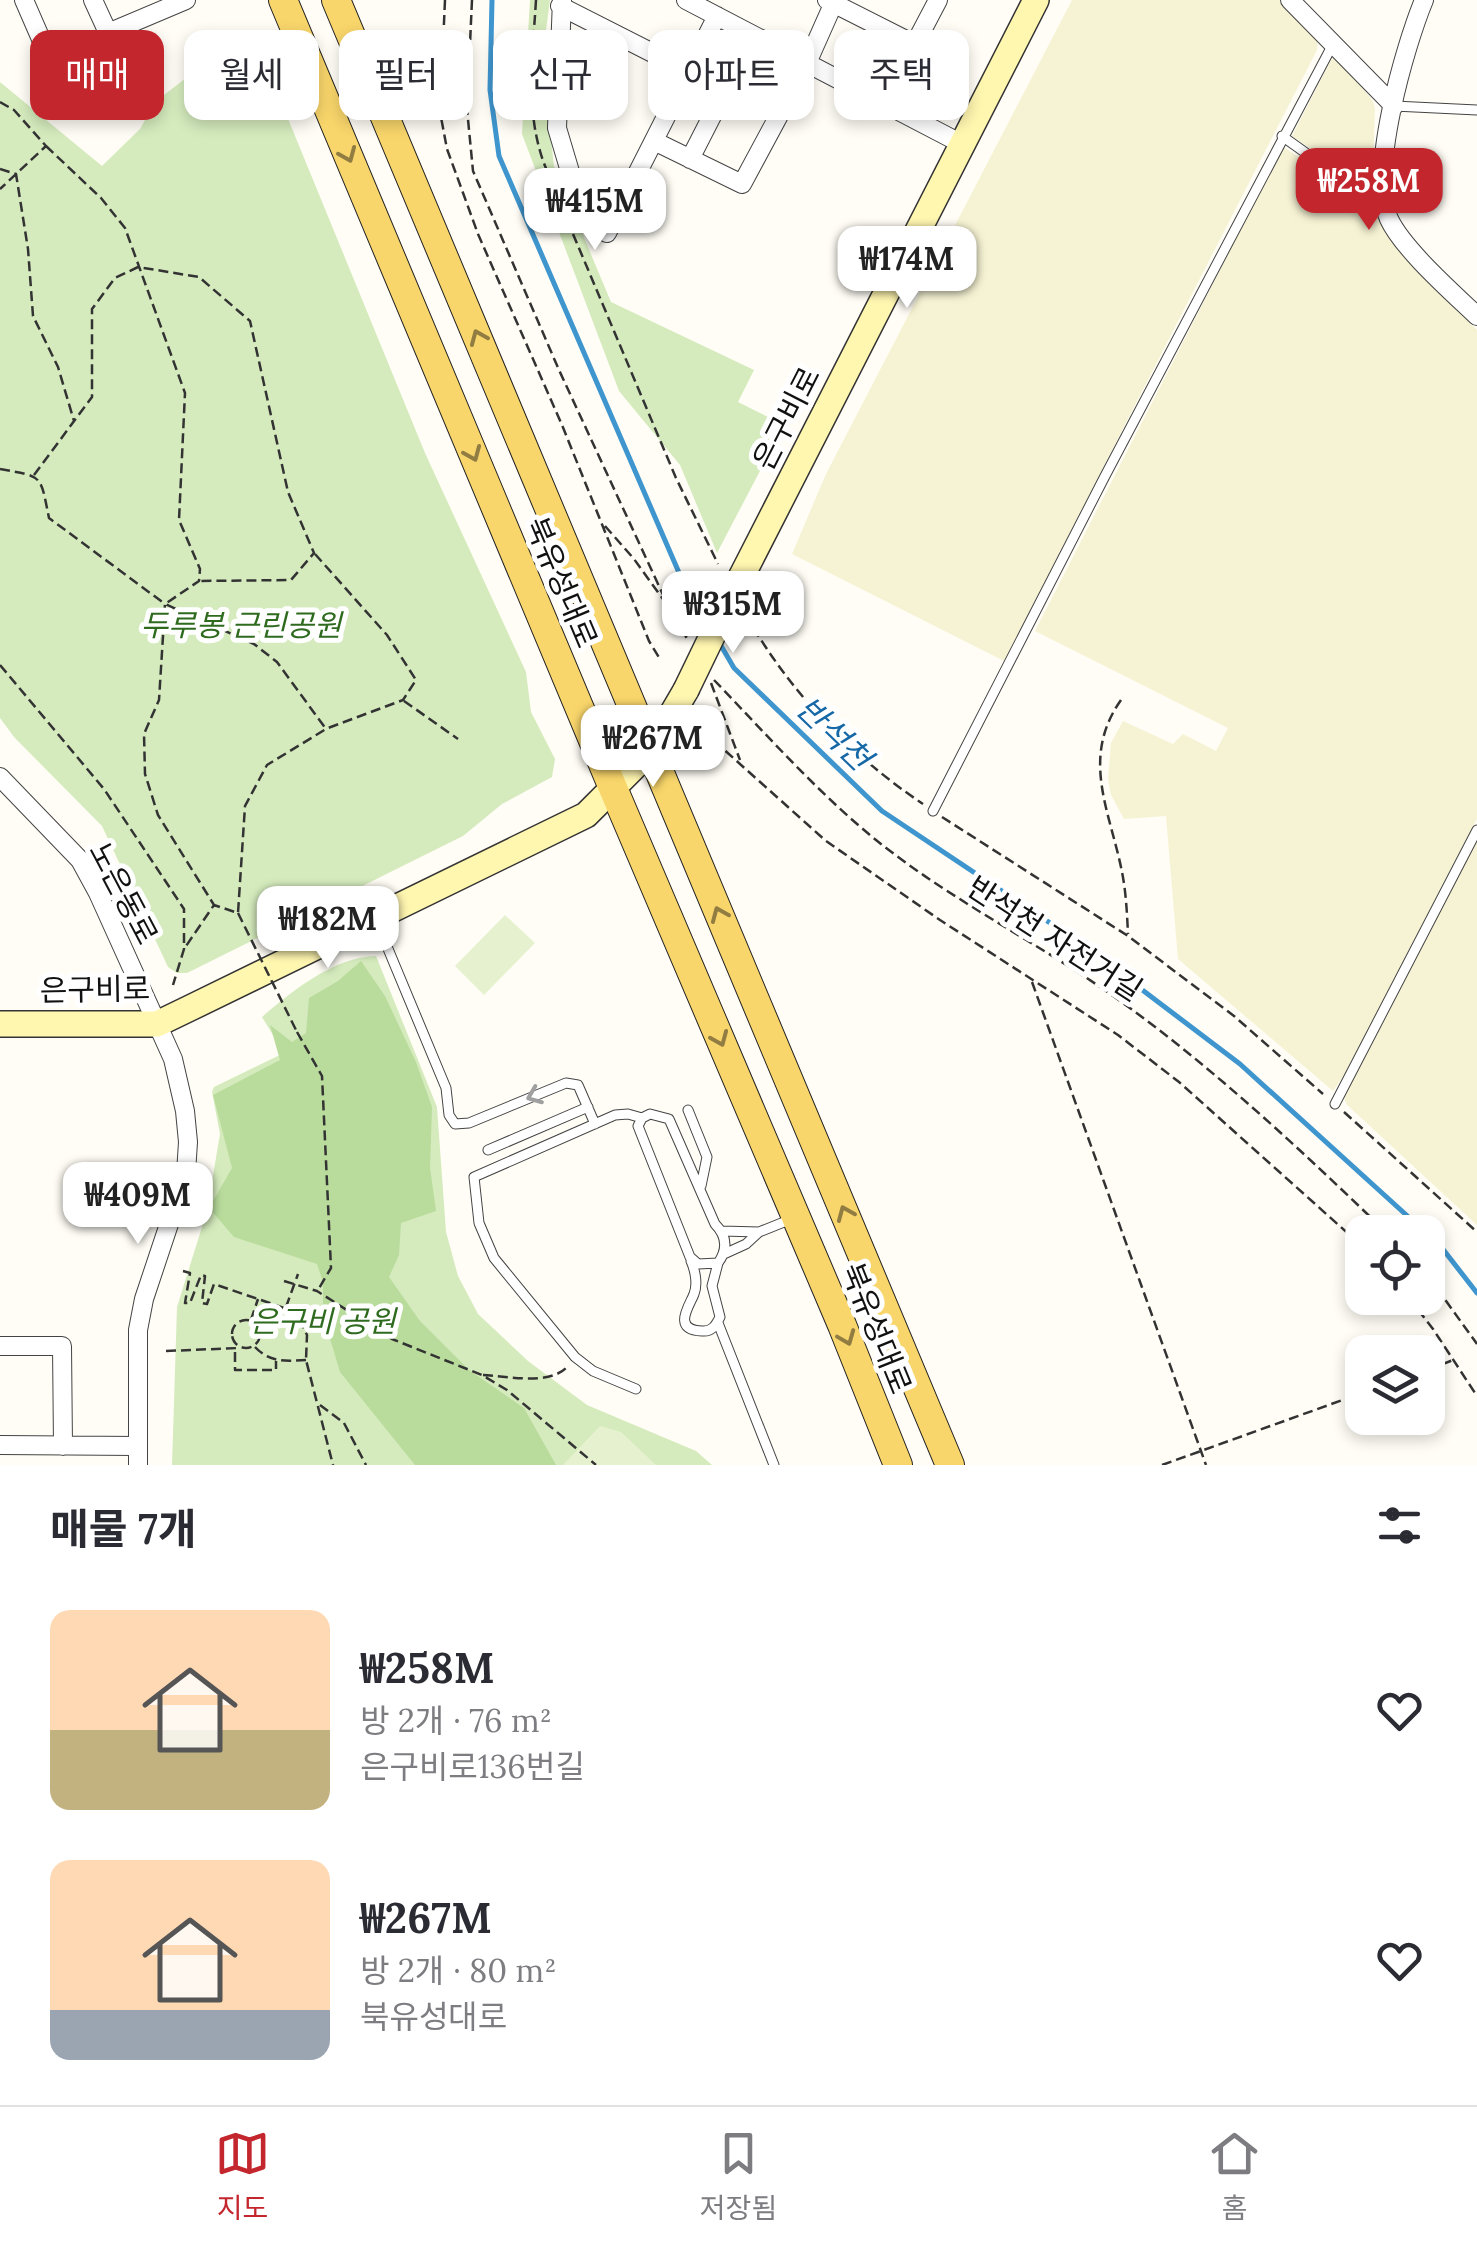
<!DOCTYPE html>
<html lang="ko">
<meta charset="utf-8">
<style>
:root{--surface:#fff;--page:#f2f2f3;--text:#2b2b33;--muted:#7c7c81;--line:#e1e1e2;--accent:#c4262e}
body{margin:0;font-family:Lora,"Noto Sans KR",serif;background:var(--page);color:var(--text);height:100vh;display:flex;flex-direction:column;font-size:38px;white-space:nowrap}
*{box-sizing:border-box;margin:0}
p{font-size:32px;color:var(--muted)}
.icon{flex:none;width:55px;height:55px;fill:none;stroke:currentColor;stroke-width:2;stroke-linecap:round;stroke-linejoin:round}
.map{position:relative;height:1465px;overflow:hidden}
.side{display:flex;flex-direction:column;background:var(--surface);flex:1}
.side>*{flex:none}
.guide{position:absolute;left:30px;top:30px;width:1418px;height:90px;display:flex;gap:20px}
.buttons{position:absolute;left:1345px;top:1215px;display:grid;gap:20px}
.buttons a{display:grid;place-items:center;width:100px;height:100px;border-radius:20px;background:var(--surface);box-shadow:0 5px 15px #0003;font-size:50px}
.price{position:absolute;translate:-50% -85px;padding:0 22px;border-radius:20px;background:#fff;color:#222;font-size:32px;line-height:65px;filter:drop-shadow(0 2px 5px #0008)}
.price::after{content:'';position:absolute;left:50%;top:60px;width:30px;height:22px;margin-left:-15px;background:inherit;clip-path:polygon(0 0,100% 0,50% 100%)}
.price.selected{background:var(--accent);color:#fff}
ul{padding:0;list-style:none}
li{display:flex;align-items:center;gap:30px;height:250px;padding:0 50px}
li span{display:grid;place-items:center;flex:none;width:280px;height:200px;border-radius:20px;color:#555}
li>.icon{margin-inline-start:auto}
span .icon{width:120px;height:120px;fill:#fffc;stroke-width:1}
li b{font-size:42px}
h2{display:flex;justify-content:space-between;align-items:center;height:120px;padding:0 50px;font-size:42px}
.chip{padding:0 35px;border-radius:20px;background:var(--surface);box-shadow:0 5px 15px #0003;font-size:35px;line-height:90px}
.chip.selected{background:var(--accent);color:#fff}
.dock{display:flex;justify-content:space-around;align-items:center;height:140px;border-top:2px solid var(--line);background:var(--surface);font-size:28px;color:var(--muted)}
.dock a{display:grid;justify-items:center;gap:5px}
.dock .selected{color:var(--accent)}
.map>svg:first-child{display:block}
.farmland{fill:#f6f3d4}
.green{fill:#d5ebbd}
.forest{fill:#b9dc9c}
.pitch{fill:#e6f2cf}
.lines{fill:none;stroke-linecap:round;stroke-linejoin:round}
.stream{stroke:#3f96cf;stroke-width:5}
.lane-casing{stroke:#444;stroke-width:11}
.street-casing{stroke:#444;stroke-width:20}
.secondary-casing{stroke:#333;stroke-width:28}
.primary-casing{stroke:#222;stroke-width:30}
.path{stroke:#333;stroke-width:2.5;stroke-dasharray:10 5;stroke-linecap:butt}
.lane{stroke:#fff;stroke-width:9}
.street{stroke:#fff;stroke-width:18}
.secondary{stroke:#fff6b0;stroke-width:25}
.primary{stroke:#f9d66b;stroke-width:28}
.secondary-bridge-casing{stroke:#333;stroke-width:28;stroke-linecap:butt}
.path-bridge{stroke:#333;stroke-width:2.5;stroke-dasharray:10 5;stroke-linecap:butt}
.secondary-bridge{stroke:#fff6b0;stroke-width:25}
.oneway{stroke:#917d42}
.oneway2{stroke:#a0a0a0}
.labels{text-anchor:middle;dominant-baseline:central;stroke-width:10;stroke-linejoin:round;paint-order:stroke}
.street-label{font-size:30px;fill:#111;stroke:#fff}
.park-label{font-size:30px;font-style:italic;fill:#2f6b1f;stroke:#fff}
.water-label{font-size:32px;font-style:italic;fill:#1768a6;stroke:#fff}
</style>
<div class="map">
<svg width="1477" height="1465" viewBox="0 0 1477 1465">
<rect width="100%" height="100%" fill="#fffdf5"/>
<path class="farmland" d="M1072,0H1282L1318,37L1317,50L1004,661L792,554L826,474Z
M1332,58H1339L1373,101L1375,109L1372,189L1377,214L1387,234L1477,330V819L1345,1074L1333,1091L1178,959L1166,816L1124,819L1111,795L1108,779L1111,743L1123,721L1173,744L1183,734L1216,751L1228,728L1035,631L1283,147L1315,167L1323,157L1292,136Z
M1477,840V1225L1346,1104L1344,1097Z"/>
<path class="green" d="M530,0H550L542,60L554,166L611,302L754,370L738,402L784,425L717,553L680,465L619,391L522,134Z
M186,78L258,85L284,109L425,453L526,672L531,712L555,759L552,777L502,804L463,836L187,973H177L168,967L102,826L14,737L0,718V82L102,166L140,129L155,102Z
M376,956L437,1107L446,1232L458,1276L478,1314L528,1361L587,1405L696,1451L712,1465H172L177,1307L207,1211L220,1134L212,1092L214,1087L284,1053L262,1017C292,991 334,957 376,956Z"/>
<path class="forest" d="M361,961L385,996L416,1062L432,1107L430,1168L436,1211L401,1223L399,1255L389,1277L420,1321L469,1370L524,1408L556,1465H415L340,1372L323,1315V1282L317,1264L234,1237L209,1208L232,1168L213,1095L280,1060L270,1025L292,1042L306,1033L309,998L338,981Z"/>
<path class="pitch" d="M505,915L535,943L484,995L455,966Z
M600,1426L621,1432L656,1465H563Z"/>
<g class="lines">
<path class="stream" d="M492,0L490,90L499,156L683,582L709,626
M720,644L734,668L882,811L1083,945L1240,1064L1425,1232
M1428,1234L1442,1248L1477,1293"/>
<defs>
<path id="lane" d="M1394,106L1477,110
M1282,136L1317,161
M933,811L1105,476L1333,44
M376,920L446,1088L449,1115L455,1124L469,1123L566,1083L578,1085L595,1124
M1335,1104L1477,830
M688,1110L707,1157L701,1186
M650,1114L669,1119L715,1224C727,1236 728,1249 718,1263L698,1264L690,1257L638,1126L642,1118Z
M488,1150L588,1107
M722,1231L759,1232L794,1218
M724,1254L746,1244L759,1232
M691,1261C695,1270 698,1284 694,1294C690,1305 671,1330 702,1331C712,1332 716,1325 720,1317L712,1286L718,1263
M718,1323L774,1465
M636,1389L593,1371L575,1357L494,1258L479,1223L474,1177L615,1115L628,1114L642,1118"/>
<path id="street" d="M24,0L64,92
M93,0L138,98
M562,0L557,128L585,222L607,233L717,16
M686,0L962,144
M827,0L908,41L917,40L938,0
M1290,0L1394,106
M1424,0C1405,46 1368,173 1389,219C1403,249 1452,292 1477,316
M560,6L690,72
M108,33L186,0
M654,141L742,184L807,63L835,0
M690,159L737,67
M0,777L80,860L98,893L173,1059L185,1111L188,1142L186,1173L144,1299L138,1330V1465
M0,1346H62L63,1446
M0,1445L137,1446"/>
<path id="secondary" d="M730,599L1036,0
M0,1024H157L186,1010L586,815L651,750L686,690"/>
<path id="primary" d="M283,0L613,788L842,1325L898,1465
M336,0L950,1465"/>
</defs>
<use href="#lane" class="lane-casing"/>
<use href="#street" class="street-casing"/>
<use href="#secondary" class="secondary-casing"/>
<use href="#primary" class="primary-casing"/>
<path class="path" d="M445,0L440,112L447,149L478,234L562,425L649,641L660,659
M472,0L467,109L473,171L559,370L671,612L688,640
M536,0C533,51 526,102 540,151C545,169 554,186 561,204
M0,102L14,110L46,146L0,189
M46,146L101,198L125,228L185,393L179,520L200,569L199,581L165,604L254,644L277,662L326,729L267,765L245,806L238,913L214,905L184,949
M0,169L16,174L28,249L33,316L58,367L74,421
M573,234L676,478L718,564
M0,469C44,477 40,474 49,518L165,604L159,700L144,734L145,774L158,815L214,905
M34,475L92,397V309L115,278L138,267L199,277L250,321L288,492L314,553L291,580L199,581
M605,526L634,559L665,602
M315,554L387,635L416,680L403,700L328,728
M746,615C789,691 850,755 923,804
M0,665L104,789L184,909V949L173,985
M714,680C767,735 817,792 876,840C953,902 1043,945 1123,1003C1217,1071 1303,1152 1386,1232
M711,683L740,760
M1121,700C1080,758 1110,811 1122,872C1126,892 1127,913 1128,934
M404,701L458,739
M692,721L826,841L940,920L1118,1035L1179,1082L1362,1246
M942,817L1128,936L1234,1016L1323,1094
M1032,982L1206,1465
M297,1032L322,1076L331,1268L318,1290
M1344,1112L1477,1232
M183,1271L190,1273L185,1303H190L201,1275L205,1276L202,1303L207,1304L214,1284L296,1312L307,1335L306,1360L333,1465
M1428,1276L1477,1344
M284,1281L317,1291L392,1339L482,1375L507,1390L596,1465
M1409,1298L1433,1329L1477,1396
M286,1307L298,1274
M251,1320L258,1299
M232 1334a14 14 0 1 1 28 0a14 14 0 1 1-28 0Z
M255,1347C270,1363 286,1361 306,1360
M166,1351L239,1348
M235,1352V1370H276V1361
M1428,1370L1453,1360
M483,1375C507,1376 549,1386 567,1367
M320,1405L344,1423L366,1465
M1162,1465L1362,1393"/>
<use href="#lane" class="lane"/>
<use href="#street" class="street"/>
<use href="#secondary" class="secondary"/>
<use href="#primary" class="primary"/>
<defs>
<path id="secondary-bridge" d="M686,690L730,599"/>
</defs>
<use href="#secondary-bridge" class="secondary-bridge-casing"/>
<path class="path-bridge" d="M238,913L297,1032"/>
<use href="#secondary-bridge" class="secondary-bridge"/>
</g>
<defs><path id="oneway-chevron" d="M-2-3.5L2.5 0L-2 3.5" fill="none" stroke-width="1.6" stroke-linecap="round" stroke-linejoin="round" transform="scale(2.5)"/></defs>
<g class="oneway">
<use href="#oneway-chevron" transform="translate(348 155) rotate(67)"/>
<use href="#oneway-chevron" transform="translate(478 337) rotate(-113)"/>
<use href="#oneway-chevron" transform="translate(473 454) rotate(67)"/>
<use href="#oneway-chevron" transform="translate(719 914) rotate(-113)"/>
<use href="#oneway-chevron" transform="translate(720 1039) rotate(67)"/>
<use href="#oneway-chevron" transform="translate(845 1213) rotate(-113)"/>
<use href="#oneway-chevron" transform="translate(847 1338) rotate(68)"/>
</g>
<use class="oneway2" href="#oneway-chevron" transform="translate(534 1096) rotate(158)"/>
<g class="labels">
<g class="street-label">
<text transform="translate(786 418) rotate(-63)">은구비로</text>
<text transform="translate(562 582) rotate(67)">북유성대로</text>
<text transform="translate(124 893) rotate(62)">노은동로</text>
<text transform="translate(1055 938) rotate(33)">반석천 자전거길</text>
<text transform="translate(95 989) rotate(-1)">은구비로</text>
<text transform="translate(877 1328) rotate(68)">북유성대로</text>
</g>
<g class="park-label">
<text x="241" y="625">두루봉 근린공원</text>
<text x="323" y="1321">은구비 공원</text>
</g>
<g class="water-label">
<text transform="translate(834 733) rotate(44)">반석천</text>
</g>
</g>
</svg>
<div class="buttons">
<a><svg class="icon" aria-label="locate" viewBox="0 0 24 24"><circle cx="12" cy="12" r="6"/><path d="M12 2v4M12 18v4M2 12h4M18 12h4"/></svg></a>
<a><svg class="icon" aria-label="layers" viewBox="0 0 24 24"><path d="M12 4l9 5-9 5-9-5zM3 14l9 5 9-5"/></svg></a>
</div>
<b class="price selected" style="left:1369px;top:233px">₩258M</b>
<b class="price" style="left:595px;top:253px">₩415M</b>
<b class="price" style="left:907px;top:311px">₩174M</b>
<b class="price" style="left:733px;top:656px">₩315M</b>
<b class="price" style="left:653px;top:790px">₩267M</b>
<b class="price" style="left:328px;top:971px">₩182M</b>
<b class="price" style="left:138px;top:1247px">₩409M</b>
<div class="guide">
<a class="chip selected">매매</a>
<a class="chip">월세</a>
<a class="chip">필터</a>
<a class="chip">신규</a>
<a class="chip">아파트</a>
<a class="chip">주택</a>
</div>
</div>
<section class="side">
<h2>매물 7개<svg class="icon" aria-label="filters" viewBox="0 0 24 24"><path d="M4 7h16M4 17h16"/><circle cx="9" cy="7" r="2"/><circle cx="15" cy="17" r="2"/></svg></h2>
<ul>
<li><span style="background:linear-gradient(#ffd9b3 60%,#c2b280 0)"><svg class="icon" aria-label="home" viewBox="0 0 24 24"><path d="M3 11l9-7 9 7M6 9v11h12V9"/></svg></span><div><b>₩258M</b><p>방 2개 · 76 m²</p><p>은구비로136번길</p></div><svg class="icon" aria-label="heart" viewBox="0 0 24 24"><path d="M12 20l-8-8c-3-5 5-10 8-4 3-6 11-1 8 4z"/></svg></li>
<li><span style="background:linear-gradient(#ffd9b3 75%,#9aa5b1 0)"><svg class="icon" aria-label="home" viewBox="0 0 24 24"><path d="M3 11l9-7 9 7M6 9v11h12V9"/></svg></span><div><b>₩267M</b><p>방 2개 · 80 m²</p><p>북유성대로</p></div><svg class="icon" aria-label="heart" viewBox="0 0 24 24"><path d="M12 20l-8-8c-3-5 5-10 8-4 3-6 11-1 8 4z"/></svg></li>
</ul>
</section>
<nav class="dock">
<a class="selected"><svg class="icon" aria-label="map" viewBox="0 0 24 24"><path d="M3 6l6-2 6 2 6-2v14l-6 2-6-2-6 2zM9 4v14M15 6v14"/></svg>지도</a>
<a><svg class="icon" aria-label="saved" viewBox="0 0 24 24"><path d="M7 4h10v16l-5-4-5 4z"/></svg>저장됨</a>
<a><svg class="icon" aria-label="home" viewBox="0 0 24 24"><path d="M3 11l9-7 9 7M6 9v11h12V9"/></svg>홈</a>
</nav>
